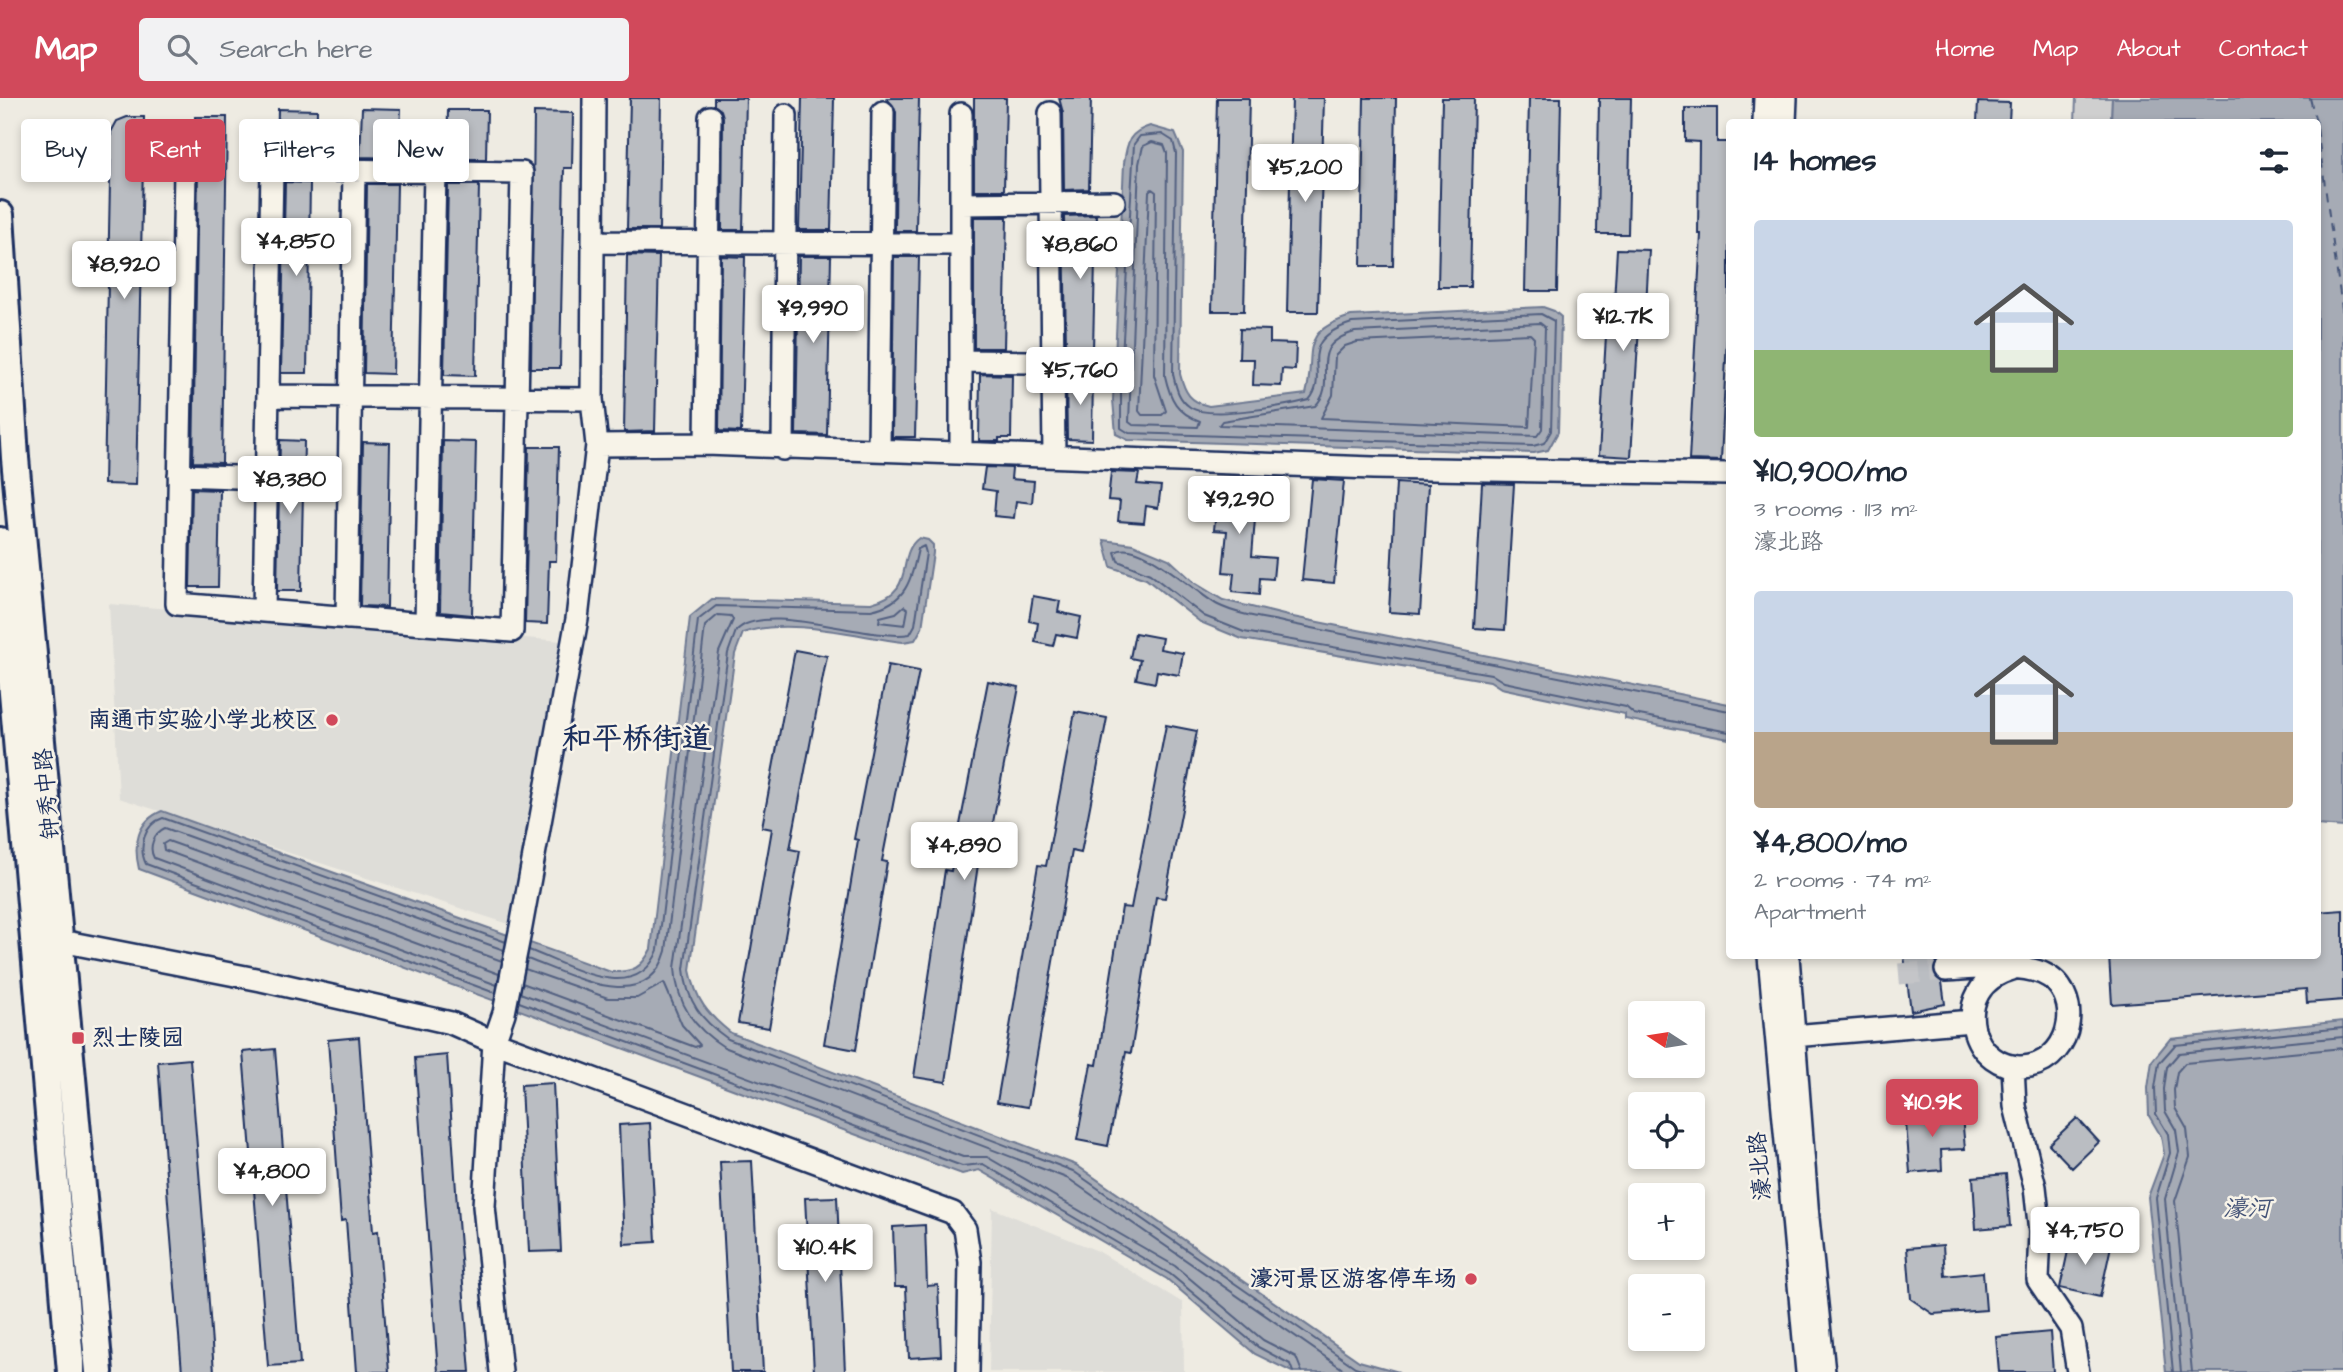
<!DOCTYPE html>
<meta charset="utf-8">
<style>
:root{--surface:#fff;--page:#f2f2f3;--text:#1f2937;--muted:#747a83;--accent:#d1495b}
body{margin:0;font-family:"Architects Daughter","LXGW WenKai TC",sans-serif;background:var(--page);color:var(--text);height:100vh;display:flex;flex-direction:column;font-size:26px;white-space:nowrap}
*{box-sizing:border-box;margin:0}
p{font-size:23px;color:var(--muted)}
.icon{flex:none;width:38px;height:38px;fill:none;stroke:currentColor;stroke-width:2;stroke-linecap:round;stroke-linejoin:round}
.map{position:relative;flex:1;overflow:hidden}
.panel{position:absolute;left:1726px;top:21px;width:595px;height:840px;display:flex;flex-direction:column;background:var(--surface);border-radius:7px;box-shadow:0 4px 10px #0003}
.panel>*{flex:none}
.banner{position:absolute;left:21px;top:21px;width:665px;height:63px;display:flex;gap:14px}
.needle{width:46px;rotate:282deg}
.controls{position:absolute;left:1628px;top:903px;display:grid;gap:14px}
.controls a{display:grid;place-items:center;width:77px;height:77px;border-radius:7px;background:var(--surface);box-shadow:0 4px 10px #0003;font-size:35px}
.price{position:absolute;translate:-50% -60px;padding:0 16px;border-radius:7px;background:#fff;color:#222;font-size:23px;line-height:46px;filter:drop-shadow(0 2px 4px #0008)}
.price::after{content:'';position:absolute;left:50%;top:42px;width:21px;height:16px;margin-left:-10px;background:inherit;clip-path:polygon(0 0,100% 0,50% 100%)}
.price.current{background:var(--accent);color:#fff}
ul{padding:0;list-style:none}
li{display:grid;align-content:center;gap:14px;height:371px;padding:0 28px}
li span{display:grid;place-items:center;height:217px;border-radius:7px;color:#555}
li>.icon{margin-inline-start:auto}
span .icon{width:126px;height:126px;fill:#fffc;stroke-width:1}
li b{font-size:30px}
h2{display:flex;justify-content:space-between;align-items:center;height:84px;padding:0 28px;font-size:30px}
.chip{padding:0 24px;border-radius:7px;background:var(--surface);box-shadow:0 4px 10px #0003;font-size:24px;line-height:63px}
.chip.current{background:var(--accent);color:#fff}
header{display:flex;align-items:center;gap:42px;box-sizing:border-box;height:98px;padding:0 35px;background:var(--accent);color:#fff}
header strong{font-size:33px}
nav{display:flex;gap:38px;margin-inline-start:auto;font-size:24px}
.search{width:490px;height:63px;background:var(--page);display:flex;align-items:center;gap:18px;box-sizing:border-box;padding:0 24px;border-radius:7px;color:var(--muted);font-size:26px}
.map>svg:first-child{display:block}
.built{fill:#deddd8}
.green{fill:#cfcfcf;stroke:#757f96;stroke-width:2}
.water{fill:#a6abb5;stroke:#6e7992;stroke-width:2}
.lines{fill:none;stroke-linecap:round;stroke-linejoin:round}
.shore{stroke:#536181;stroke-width:2}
.ferry{stroke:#455478;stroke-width:2;stroke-dasharray:9 7;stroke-linecap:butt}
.building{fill:#babdc2;stroke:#1b2f5e;stroke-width:2}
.minor-tunnel{stroke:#c4c5c8;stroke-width:21;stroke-dasharray:21 10;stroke-linecap:butt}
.minor-casing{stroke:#1b2f5e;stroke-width:26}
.major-casing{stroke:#1b2f5e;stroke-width:32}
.minor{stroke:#f7f3e8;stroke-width:21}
.major{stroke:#f7f3e8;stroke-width:26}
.poi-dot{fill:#d1495b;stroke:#f7f3e8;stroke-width:2.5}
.labels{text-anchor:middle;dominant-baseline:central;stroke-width:5;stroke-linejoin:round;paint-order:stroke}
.poi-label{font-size:23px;font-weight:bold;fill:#1b2f5e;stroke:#f7f3e8;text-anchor:end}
.street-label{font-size:23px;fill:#1b2f5e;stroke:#f7f3e8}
.water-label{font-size:24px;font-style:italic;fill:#455478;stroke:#f7f3e8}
.district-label{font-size:30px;font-weight:bold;fill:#1b2f5e;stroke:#f7f3e8}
</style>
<header>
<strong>Map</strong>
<div class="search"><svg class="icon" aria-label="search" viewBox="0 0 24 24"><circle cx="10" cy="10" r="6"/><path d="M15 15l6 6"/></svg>Search here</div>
<nav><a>Home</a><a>Map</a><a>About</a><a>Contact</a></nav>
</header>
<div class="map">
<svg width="2343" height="1274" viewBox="0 0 2343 1274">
<rect width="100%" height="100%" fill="#eeebe2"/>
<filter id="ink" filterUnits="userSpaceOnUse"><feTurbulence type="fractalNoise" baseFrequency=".0143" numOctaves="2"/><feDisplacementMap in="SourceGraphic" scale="14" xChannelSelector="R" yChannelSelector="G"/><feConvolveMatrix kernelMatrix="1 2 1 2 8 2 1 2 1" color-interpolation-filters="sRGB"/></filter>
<g filter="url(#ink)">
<path class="built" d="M109,506L562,543L515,828L119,700Z
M992,1110L1098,1153L1183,1205L1184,1274H989Z"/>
<path class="green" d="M2076,0H2112L2111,24H2075Z"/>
<path class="water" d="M2112,0H2343V729L2317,727V24H2111Z
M1150,28L1175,35L1183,54L1180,276C1185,295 1190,304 1209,308L1306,296C1317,254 1296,235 1351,218L1543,209L1554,213L1561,219L1558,334L1548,352L1534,355L1128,342L1116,336L1113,302L1124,65C1127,44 1129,34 1150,28Z
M919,440L928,442L933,447V455L922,530L915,542L903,544C855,538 788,519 743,535L735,556L690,872C696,902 707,916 731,935L1076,1067L1359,1263L1399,1274H1292L1255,1256L1167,1181L979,1072L962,1076L139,771C133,747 137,723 162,713L611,874C633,874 641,871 651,851L690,519L712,501L871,505C919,493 894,458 919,440Z
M1104,442L1133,446L1169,461L1195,485L1223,502L1288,518L1729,606V641L1625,621V616L1501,590L1490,583L1242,541L1200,524L1146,481L1111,469Z
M2343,923V1274H2166L2148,1099L2164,1056L2161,1038L2149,1018L2148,990L2152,963L2170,941Z"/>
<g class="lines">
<path class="shore" d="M1152,44L1164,47L1167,55L1165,278C1170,301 1177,315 1200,323L1198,329L1133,327L1129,324L1139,66L1143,48Z
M1152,91L1156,94L1154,277L1166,313L1162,317H1142L1139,313L1149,94Z
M1540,225L1545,229L1542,331L1537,338L1219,327L1222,323L1315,308C1341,283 1302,249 1355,234Z
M1530,236L1534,240L1529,329L1321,320L1333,297L1335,258L1345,248L1357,244Z
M1121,272V330L1129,335L1533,348L1544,345L1551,333L1554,223L1541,216L1352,225C1291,244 1332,276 1309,302C1286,308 1208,322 1190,309C1178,301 1176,289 1173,276L1176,55L1173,43L1162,36L1140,38L1134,46L1122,259
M904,508L908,511L905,527L879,524L880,519L896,515Z
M1729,613L1287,525C1265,520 1238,517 1218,507C1195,495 1139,439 1115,454L1118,463L1150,476L1204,518L1244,534L1491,576L1504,584L1626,609L1634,616L1729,634
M529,852C569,867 636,909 658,852L698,522L716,508L871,512C906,505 911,483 918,451L924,448L926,455L915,527L910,536C870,544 764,502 736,533L728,555L684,871C687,904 701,922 728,941L1073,1073L1355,1269L1372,1274
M527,861C570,876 647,920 666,853L705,528L718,517L731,518L733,522L719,554L675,870C677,907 694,930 724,949L1069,1081L1347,1274
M499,876L164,752L163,746L168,743L502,863
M522,885L695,949L700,947L682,927L664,885L637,900H608L525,871
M497,887L154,760C148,749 154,735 165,730L504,852
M495,895L146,766C138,750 144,726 163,720L506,844
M520,895L963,1059H987L1175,1168L1263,1242L1296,1259L1302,1274
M519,904L962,1068L983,1066L1170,1176L1258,1249L1290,1266L1293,1274
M2173,1274L2156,1100L2170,1055L2168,1036L2156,1016L2155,990L2159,965L2175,947L2343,930
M2181,1274L2165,1101L2179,1054L2176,1032L2165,1013L2164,991L2167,969L2179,955L2343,939
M2192,1274L2175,1103L2190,1059L2187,1031L2175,1010L2174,992L2177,974L2185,965L2343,950"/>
<path class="ferry" d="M2310,0L2316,24
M2317,30L2343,218"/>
</g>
<path class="building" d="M630,0H661L659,131H627Z
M714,0H746L743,132H722L723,19L721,12L714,7Z
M802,0H834L831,132H799Z
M887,0H919L916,133H895L896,14Z
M974,0H1006L1004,92H974Z
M1059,0H1091L1089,91L1064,92L1063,15Z
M1217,0H1249L1244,213H1212Z
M1292,0H1324L1318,214H1287Z
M1364,0H1396L1393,168H1361Z
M1442,0H1474L1470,189H1438Z
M1529,0H1561L1557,193H1525Z
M1599,0H1631L1628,136H1597Z
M1978,4L2010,5L2009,24H1977Z
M362,10L401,11L399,60L360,59Z
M1685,10H1717V44H1729V198L1721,363L1689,362L1701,136H1698L1699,44L1685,43Z
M278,11L317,12L316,59L277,58Z
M448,12H487L486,61H447Z
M534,14L573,15L572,70H564L560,270H531Z
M127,19H144L136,387L104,386L111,34L117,23Z
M195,19H227L222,365L193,364L198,73L194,64Z
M285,84L310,85L307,275H281Z
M367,86H397L393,276L364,275Z
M448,87H479L475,278L444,277Z
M1096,117L1093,252L1066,251L1064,118Z
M974,119H1007L1004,250H974Z
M1617,151L1649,152L1645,228H1639L1631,359L1599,357L1606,238L1612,239Z
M627,157L659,158L655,333L624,334Z
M721,158L745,159L741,334L719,333Z
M799,158H831L827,337L796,336Z
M894,159H919L915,339H892Z
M1240,231L1270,232V245L1296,246L1295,272L1282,271L1281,288L1253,287L1254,261H1239Z
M980,276L1012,277L1011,340H999V343H979Z
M1066,278H1093L1092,342L1067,341Z
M280,342L304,343L301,493H277Z
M443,343L476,344L472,517L440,514Z
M363,344L390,345L387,509L360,508Z
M529,349H559L556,463H549L547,526L525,525Z
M985,369L1012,370L1011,381L1034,383L1032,405L1016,403L1014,420L994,418L996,393L982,391Z
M1111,374L1139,375L1137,386L1161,388L1158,410L1146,408L1144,425L1118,423L1120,403L1108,402Z
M1208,381L1235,384L1234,395L1257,397L1252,458L1275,460L1273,481L1260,480L1259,497L1232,494L1234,475L1223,474L1227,433L1214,432L1216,412L1205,411Z
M1312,381L1344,383L1334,485L1302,482Z
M1396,385L1428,387L1420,516L1389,514Z
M1482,385L1514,386L1505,532L1474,530Z
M192,391L220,392L218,489H190Z
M1033,498L1060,503L1058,514L1081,519L1077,540L1056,536L1053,548L1035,544L1038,525L1029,523Z
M1135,535L1162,540L1160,551L1183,555L1179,577L1157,573L1155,585L1136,581L1140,562L1130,560Z
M795,552L827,558L790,751L800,753L769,930L738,925L772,731L762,729Z
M888,567L919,573L882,763L887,764L856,952L824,946L858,742L854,741Z
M988,583L1019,589L986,761L979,760L946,984L914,979L945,772L951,773Z
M1075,614L1107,620L1081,755L1072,753L1028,1009L997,1004L1038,767L1046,768Z
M1166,627L1197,633L1165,800L1156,799L1131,955L1126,954L1108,1048L1077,1042L1091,966L1097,967L1122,809L1131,810Z
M2343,812V902L2307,905L2306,891L2112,906L2109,858H2317V814Z
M1904,858H1939L1933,873L1942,884L1945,906L1911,913Z
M359,939L373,1134L378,1133L389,1274H357L346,1122L341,1123L328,942Z
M275,951L300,1266L268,1268L243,954Z
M447,957L458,1123L470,1274H438L426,1112L415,960Z
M190,961L203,1124L214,1274H182L168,1104L158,964Z
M553,985L561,1153L529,1154L521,987Z
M1936,1012L1937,1019L1962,1018L1965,1051L1941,1052L1942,1072L1910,1075L1905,1013Z
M2077,1020L2099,1044L2072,1070L2049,1046Z
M650,1025L656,1144L624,1146L619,1027Z
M752,1063L763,1274H731L720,1064Z
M2006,1076L2010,1128L1976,1131L1973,1079Z
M837,1099L845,1274H814L805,1100Z
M925,1127L927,1188L938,1187L941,1258L909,1260L906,1189H895L893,1129Z
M2071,1139L2111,1148L2100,1199L2060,1190Z
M1943,1147L1945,1178L1983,1174L1986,1212L1933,1216L1911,1201L1907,1150Z
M2050,1234L2053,1274H1999L1996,1239Z"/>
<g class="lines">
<path class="minor-tunnel" d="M1899,876L1946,872"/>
<defs>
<path id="minor" d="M1050,15L1054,357
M961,16V354
M1764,24L1765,0
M1785,24L1786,0
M272,71L522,75L512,533L264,513Z
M185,73L177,506L264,513
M961,106L1114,104
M595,144L961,146
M961,263L1111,265
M268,298L592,301
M706,346L710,19
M597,347L706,346L1373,370L1729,376
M783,351L786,17
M879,351L883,14
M179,377L267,380
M347,520L354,72
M426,526L435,73
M61,843L261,882L451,925L494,944L953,1115L965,1131L970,1164L968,1274
M1769,858L1807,1274
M1788,858L1808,1120L1824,1274
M1946,872C1975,871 2015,864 2042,875C2084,893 2074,959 2030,968C1971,979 1945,889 2012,871
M1793,938L1972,923
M2013,968L2015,1008L2035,1089L2040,1134L2038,1182L2071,1231L2078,1274
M501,1274L484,1108L494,944L504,915L521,829L577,521L597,347L592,301L594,0"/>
<path id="major" d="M0,117L15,360L99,1274
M0,443L71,1274"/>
</defs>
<use href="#minor" class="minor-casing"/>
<use href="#major" class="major-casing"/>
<use href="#minor" class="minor"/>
<use href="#major" class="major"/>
</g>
</g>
<g class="poi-dot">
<circle cx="332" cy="622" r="7"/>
<rect x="71" y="933" width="14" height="14" rx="3.5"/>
<circle cx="1471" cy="1181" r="7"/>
</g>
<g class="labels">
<g class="poi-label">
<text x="318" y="622">南通市实验小学北校区</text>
<text x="92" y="940" text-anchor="start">烈士陵园</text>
<text x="1457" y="1181">濠河景区游客停车场</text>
</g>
<g class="street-label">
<text transform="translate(47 696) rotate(-95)">钟秀中路</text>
<text transform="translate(1760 1068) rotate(-95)">濠北路</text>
</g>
<g class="water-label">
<text x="2247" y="1111">濠河</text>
</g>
<g class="district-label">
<text x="637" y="641">和平桥街道</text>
</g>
</g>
</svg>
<div class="controls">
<a><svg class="needle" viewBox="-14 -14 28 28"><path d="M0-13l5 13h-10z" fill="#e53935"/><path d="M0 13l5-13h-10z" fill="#747a83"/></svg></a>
<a><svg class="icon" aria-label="locate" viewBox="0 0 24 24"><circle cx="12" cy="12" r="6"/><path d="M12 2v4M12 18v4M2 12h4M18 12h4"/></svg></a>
<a>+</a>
<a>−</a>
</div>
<b class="price" style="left:1305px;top:106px">¥5,200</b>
<b class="price" style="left:296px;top:180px">¥4,850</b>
<b class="price" style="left:1080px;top:183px">¥8,860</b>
<b class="price" style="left:124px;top:203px">¥8,920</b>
<b class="price" style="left:813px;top:247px">¥9,990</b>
<b class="price" style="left:1623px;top:255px">¥12.7K</b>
<b class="price" style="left:1080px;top:309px">¥5,760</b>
<b class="price" style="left:290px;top:418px">¥8,380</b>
<b class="price" style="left:1239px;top:438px">¥9,290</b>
<b class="price" style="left:964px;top:784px">¥4,890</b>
<b class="price current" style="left:1932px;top:1041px">¥10.9K</b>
<b class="price" style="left:272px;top:1110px">¥4,800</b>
<b class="price" style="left:2085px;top:1169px">¥4,750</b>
<b class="price" style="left:825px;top:1186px">¥10.4K</b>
<div class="banner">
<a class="chip">Buy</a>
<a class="chip current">Rent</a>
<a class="chip">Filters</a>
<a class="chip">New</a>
</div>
<section class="panel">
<h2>14 homes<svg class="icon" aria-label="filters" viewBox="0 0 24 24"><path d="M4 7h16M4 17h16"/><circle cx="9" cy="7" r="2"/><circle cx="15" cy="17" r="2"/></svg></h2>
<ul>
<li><span style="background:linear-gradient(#c9d6e8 60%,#8fb573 0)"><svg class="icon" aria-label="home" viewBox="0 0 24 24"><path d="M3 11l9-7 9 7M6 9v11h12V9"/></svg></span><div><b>¥10,900/mo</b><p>3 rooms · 113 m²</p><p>濠北路</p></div></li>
<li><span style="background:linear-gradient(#c9d6e8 65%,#b9a48a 0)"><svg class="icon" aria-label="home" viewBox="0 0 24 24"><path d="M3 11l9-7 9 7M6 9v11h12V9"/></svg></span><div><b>¥4,800/mo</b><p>2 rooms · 74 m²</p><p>Apartment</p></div></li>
</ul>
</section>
</div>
